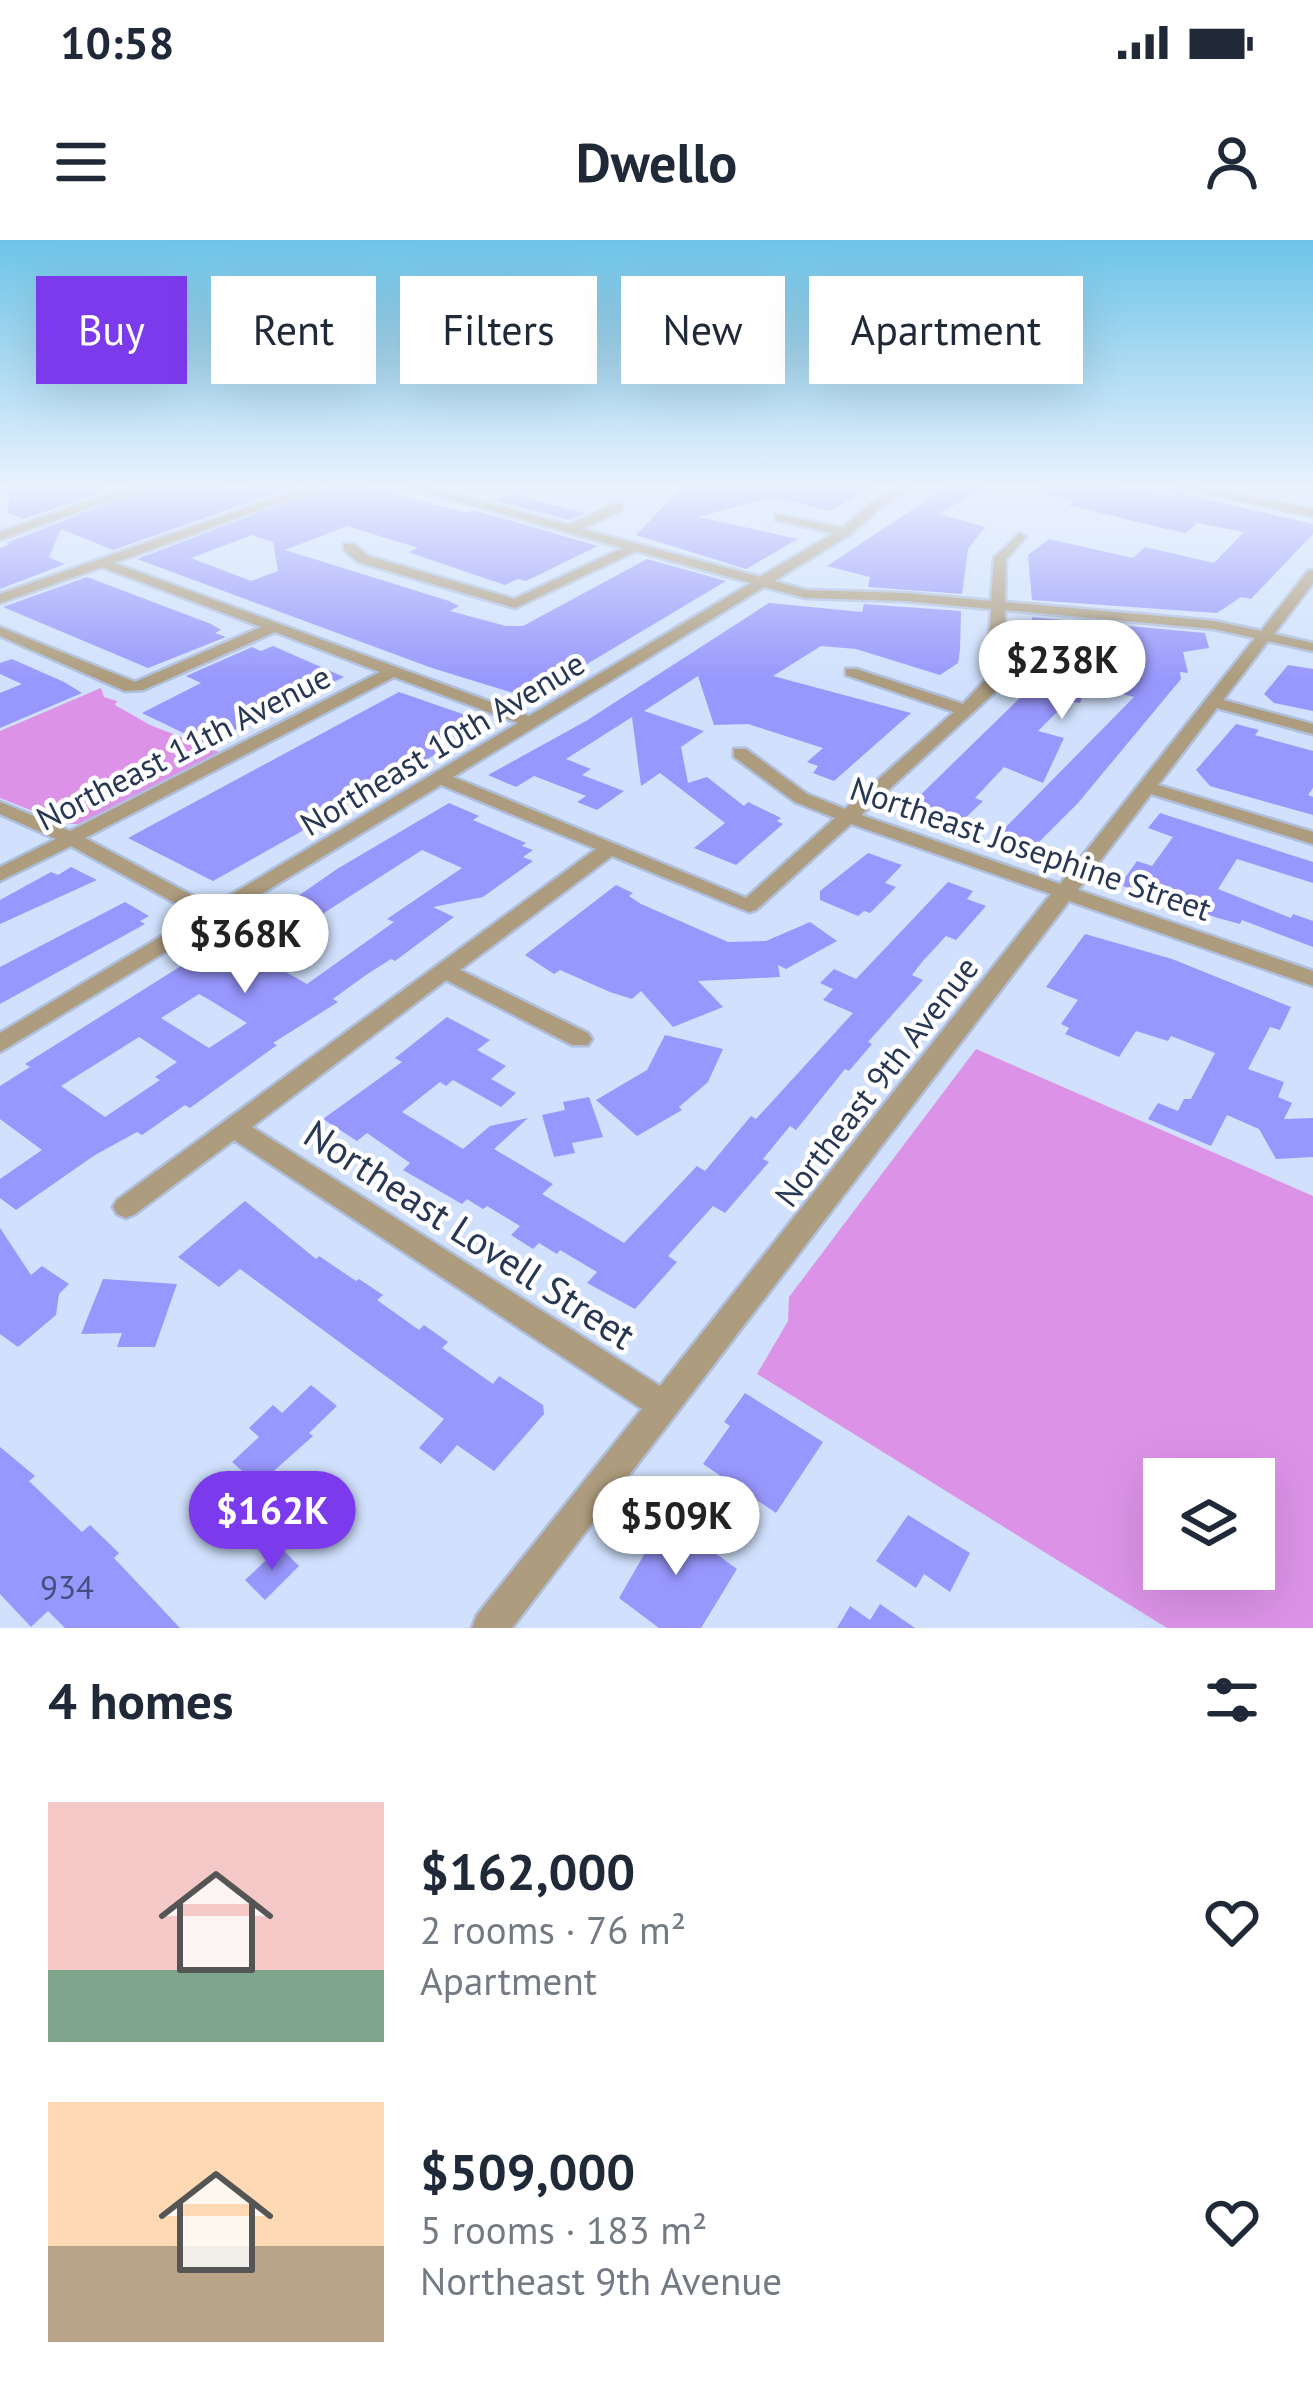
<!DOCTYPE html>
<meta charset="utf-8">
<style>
:root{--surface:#fff;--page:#f6f6f7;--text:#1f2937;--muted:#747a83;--accent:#7c3aed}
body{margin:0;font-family:"PT Sans",sans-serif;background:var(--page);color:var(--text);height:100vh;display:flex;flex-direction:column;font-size:45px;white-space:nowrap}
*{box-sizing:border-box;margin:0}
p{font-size:39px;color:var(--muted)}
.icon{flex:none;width:66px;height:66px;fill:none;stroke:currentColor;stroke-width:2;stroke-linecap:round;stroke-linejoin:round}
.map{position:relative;height:1388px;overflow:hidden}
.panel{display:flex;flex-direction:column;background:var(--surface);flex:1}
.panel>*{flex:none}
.hud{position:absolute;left:36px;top:36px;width:1242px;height:108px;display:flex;gap:24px}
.fabs{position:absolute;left:1143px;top:1218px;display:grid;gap:24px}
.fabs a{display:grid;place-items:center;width:132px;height:132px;border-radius:0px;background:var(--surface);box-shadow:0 12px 48px #0002;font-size:60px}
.price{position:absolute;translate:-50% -102px;padding:0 27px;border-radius:42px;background:#fff;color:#222;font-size:39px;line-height:78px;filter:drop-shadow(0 3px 6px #0008)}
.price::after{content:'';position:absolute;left:50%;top:72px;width:36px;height:27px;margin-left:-18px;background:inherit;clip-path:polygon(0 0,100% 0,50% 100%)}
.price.on{background:var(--accent);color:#fff}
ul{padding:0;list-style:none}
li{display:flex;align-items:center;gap:36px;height:300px;padding:0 48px}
li span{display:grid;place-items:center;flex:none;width:336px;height:240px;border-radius:0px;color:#555}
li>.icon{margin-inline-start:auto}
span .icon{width:144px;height:144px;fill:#fffc;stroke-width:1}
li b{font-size:51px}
h2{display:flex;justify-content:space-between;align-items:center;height:144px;padding:0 48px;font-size:51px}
.tag{padding:0 42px;border-radius:0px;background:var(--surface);box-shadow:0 12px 48px #0002;font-size:42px;line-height:108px}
.tag.on{background:var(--accent);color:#fff}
.status{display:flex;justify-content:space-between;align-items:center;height:84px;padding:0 60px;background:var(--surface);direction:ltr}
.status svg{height:33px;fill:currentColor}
header{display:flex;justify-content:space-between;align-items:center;height:156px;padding:0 48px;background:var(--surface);font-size:54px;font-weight:800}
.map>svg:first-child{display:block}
.green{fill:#dc93e7;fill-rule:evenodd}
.building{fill:#9897fd;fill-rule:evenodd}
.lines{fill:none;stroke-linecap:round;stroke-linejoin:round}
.minor-casing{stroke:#afbfdb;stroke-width:5}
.tertiary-casing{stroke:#afbfdb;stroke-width:4}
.minor{fill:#ad9c7d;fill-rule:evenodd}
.tertiary{fill:#ad9c7d;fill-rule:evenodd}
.labels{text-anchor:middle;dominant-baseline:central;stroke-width:9;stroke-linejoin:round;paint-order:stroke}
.street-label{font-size:33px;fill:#283753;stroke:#fff}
.near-number-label{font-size:33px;fill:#444f7e}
.near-street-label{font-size:39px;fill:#283753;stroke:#fff}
</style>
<div class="status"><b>10:58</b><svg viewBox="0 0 49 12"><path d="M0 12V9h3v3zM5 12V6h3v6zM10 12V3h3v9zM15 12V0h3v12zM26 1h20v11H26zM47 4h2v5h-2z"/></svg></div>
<header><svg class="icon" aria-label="menu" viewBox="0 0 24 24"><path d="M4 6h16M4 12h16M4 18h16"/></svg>Dwello<svg class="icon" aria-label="person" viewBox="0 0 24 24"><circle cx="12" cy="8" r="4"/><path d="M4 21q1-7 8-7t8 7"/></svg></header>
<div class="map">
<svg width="1313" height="1388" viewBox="0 0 1313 1388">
<rect width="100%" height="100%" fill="#d1e1fd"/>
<path class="green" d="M101,448L104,457L117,461L115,465L150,485L224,514L78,584H65L0,558V491Z
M976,809L1313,956V1388H1167L757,1134L788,1081L789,1057ZM1164,1239H1254V1329H1164Z"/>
<path class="building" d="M11,246H101L111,249L24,279L7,273Z
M153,246H218L237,252L254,246H296L113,310L61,289L49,317L65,324L0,349V308L10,304L6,303Z
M329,246H363L467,273L474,270L598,306L526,341L518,339L505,345L408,312L418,308L347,286L285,310L449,361L459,366L450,371L506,386H523L647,319L726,341L530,458L432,428L137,319ZM252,295L273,302L278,331L251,341L191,318Z
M683,246H873L830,271L772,257L699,277L798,299L746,329L636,295Z
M948,246H987L939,274L985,287L968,309L962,354L868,347L870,337L827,326Z
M1043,246H1115L1175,257L1176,252L1313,284V294L1251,359L1241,357L1217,373L1032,360L1028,315L1049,299L1133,318L1145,307L1214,323L1244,292L1197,283L1186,293L1158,287L1068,265L1074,260L1042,254Z
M512,254L585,273L569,280L496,261Z
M87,337L211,384L221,390L215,393L226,397L148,428L3,367Z
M769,363L862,372L864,364L961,371L960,410L958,423L940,435L856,409L821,406L773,436L911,473L834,541L813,533L818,526L807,522L823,508L748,484L714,485L698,436L644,471L704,491L681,507L688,543L707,537L744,566L748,562L781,578L777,581L783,584L736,625L694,608L725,583L660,533L641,546L632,477L566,519L591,529L582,535L624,551L597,570L577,562L586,556L534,536L516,547L488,535L586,481Z
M1032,377L1205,393L1209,408L1183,412L1188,433L1180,432L1181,439L1078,563L1029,612L994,599L1134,457L1123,454L1139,436L1094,432L1080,463L1068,461L1038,491L1064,498L1043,543L1004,527L975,558L983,561L955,588L905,570L1031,447Z
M273,406L344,437L206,504L142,473L201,443L186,436L252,407L261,411Z
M12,419L64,442L82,453L0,488V453L22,444L0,434V423Z
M1288,425L1313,429V471L1274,463L1264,454Z
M399,452L480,480L458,494L465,496L402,535L213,641L128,598Z
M1236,484L1259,490L1255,495L1313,511V548L1308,555L1313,557V575L1210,546L1196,530Z
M449,563L479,576L473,580L526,603L522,606L533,610L523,617L533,621L483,657L433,667L454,677L395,721L391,719L366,735L333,759L338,762L273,803L277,805L190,868L185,865L142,895L137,892L95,915L16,970L0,958V939L42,910L0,879V846L30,827L25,824L181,726L245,693L337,629ZM422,610L462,628L387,679L394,682L307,744L257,716ZM199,754L208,759L247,783L209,808L161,778ZM139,797L177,822L155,837L160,840L105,877L61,846Z
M1160,573L1313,622V643L1237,619L1218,649L1291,678L1293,674L1313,681V707L1242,680L1240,684L1218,678L1120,645L1137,621L1152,626L1173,597L1148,588Z
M868,613L902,625L885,643L896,647L870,673L864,671L858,676L820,660V651Z
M71,627L97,640L0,684V660L51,632L58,635Z
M948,642L973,651L967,659L986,666L956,700L946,696L922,722L912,735L923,740L868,802L872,804L849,831L845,829L796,890L790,886L763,919L769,922L725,973L713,966L668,1016L677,1022L635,1069L587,1043L597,1032L560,1010L557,1014L539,1003L533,1009L511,995L520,986L487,966L483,969L467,959L462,964L403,930L410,923L367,893L357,901L323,879L402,822L395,818L447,777L490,800L477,810L506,826L491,839L516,853L501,867L453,840L446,846L440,842L402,872L463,909L490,886L528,878L494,909L553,944L542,954L624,1003L697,926L705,931L751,876L756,879L853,773L823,760L833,749L820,743L834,729L856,739Z
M616,645L633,653L629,656L641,664L728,702L766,701L810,682L837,701L786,729L778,725L780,737L698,741L723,767L673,787L641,751L632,759L610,752L560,730L554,734L525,715Z
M125,662L149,676L140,681L145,684L0,764V727Z
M1085,694L1172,719L1291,767L1280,790L1270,787L1248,829L1284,842L1278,857L1292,863L1284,879L1313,878V917L1276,919L1259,889L1227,875L1211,906L1148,879L1158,863L1178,871L1184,859H1191L1215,813L1171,796L1168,801L1136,791L1119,817L1065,794L1069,788L1061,784L1078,760L1046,747Z
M665,795L723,809L708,842L679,867L682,870L637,896L596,860L647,830Z
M589,857L603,897L572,903L575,913L554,917L542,875L565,870L563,862Z
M245,961L316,1019L319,1016L356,1041L359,1039L383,1055L377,1060L419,1090L424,1085L448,1102L442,1108L493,1144L499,1136L543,1165L544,1174L494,1231L457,1205L441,1224L419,1208L444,1179L240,1029L219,1047L178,1017Z
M0,988L31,1035L42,1026L69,1044L59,1054L56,1075L18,1107L0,1094Z
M103,1039L177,1044L155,1107H117L122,1093L81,1094Z
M311,1145L337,1166L309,1193L313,1196L258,1245L232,1222L259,1197L249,1188L273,1165L282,1173Z
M745,1153L823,1202L776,1273L703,1224L730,1186L724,1182Z
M0,1207L35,1236L29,1241L82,1292L90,1285L119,1313L114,1318L180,1388H65L48,1371L31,1387L0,1354Z
M658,1272L737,1329L701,1388H659L619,1358L645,1313L634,1305Z
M908,1275L970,1313L950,1352L924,1334L916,1348L876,1321Z
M280,1307L299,1326L265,1360L245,1340Z
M880,1364L915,1388H837L850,1366L870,1380Z"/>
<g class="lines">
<defs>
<path id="minor" d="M133,246H149L0,300V292Z
M309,246H325L114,323L529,476L751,343L636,311L515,368L358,322L344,310V304H354L368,316L514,359L623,308L405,246H423L569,285L614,264H622V270L582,289L760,337L834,293L776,280V274L843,288C863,270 886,246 915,246L879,269L849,295L774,341L806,350L905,353L991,361L994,318L1020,293L1026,297L1006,319L1005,362L1214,381L1261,391L1308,331L1313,330V343L1274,394L1313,403V411L1268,401L1223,460L1313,484V494L1217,468L1158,545L1313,592V604L1151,554L1078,650L1313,731V746L1069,661L512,1388H472L477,1375L642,1169L234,900L135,974L126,978L117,974L113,967L117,960L596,609L441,545L0,812V793L197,675L71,606L0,641V627L56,599L0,574V562L70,591L380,432L275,392L143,450L125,451L0,396V387L135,442L261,387L102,327L0,363V354ZM764,347L806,358L905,361L991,369L987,438L963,464L856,429H846V435L954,472L845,569L807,554L746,509H734V517L795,562L835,578L746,658L453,537ZM1005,370L1214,389L1255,398L1060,644L861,575L995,452L1003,438ZM394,437L518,483L212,666L85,598ZM851,584L1051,654L660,1146L252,887L446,740L572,805H588L592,799L588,793L460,730L612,616L749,672L756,670Z"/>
<path id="tertiary" d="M1170,246H1195L1313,269V277Z"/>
</defs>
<use href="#minor" class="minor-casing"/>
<use href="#tertiary" class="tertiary-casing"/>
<use href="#minor" class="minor"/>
<use href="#tertiary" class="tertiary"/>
</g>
<linearGradient id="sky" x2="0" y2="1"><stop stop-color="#6dc4e8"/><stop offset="0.56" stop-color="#eaf2fe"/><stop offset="1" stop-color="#eaf2fe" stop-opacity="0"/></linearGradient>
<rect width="1313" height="440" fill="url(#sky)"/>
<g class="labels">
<g class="street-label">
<text transform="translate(442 503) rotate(-31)">Northeast 10th Avenue</text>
<text transform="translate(183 507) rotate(-27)">Northeast 11th Avenue</text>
<text transform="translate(1031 608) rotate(19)">Northeast Josephine Street</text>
<text transform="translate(876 841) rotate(-52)">Northeast 9th Avenue</text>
</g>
<g class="near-number-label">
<text x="67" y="1346">934</text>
</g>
<g class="near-street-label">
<text transform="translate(470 994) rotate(33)">Northeast Lovell Street</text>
</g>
</g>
</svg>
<div class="fabs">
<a><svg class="icon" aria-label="layers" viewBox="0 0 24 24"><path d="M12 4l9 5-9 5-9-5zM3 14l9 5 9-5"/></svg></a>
</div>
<b class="price" style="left:1062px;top:482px">$238K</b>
<b class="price" style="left:245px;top:756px">$368K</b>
<b class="price on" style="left:272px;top:1333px">$162K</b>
<b class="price" style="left:676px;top:1338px">$509K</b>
<div class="hud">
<a class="tag on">Buy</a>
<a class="tag">Rent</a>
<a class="tag">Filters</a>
<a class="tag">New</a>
<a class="tag">Apartment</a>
</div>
</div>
<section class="panel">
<h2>4 homes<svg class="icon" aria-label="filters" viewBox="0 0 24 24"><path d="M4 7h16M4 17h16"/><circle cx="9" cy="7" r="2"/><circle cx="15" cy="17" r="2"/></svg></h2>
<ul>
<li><span style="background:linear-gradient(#f6c9c9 70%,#7fa58c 0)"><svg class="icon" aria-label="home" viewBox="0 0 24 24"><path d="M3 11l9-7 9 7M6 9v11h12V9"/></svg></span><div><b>$162,000</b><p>2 rooms · 76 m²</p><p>Apartment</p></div><svg class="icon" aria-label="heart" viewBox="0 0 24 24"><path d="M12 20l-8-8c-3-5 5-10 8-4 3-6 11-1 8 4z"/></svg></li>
<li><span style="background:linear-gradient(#ffd9b3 60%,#b9a48a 0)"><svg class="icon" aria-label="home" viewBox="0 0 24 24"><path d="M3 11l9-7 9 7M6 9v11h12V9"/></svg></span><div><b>$509,000</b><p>5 rooms · 183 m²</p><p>Northeast 9th Avenue</p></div><svg class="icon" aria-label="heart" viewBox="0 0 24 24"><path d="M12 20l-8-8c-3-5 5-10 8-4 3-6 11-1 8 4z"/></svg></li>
</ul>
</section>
